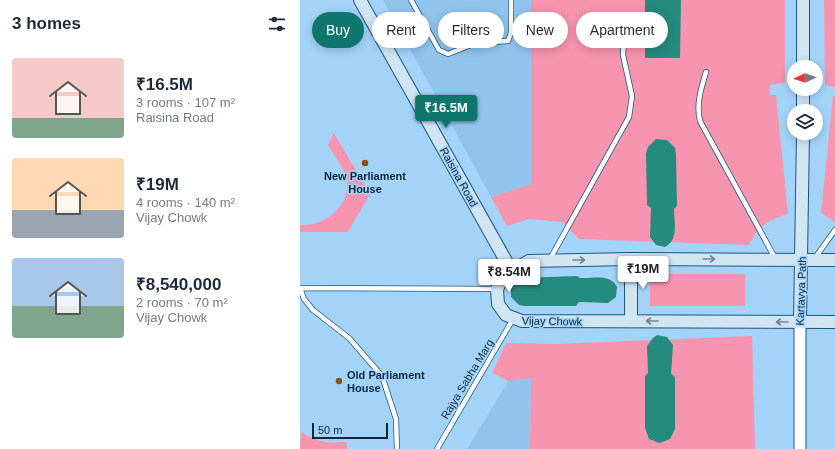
<!DOCTYPE html>
<meta charset="utf-8">
<style>
:root{--surface:#fff;--page:#f6f6f7;--text:#1f2937;--muted:#747a83;--accent:#0f766e}
body{margin:0;font-family:Arial,sans-serif;background:var(--page);color:var(--text);height:100vh;display:flex;flex-direction:column;font-size:15px;white-space:nowrap}
*{box-sizing:border-box;margin:0}
p{font-size:13px;color:var(--muted)}
.icon{flex:none;width:22px;height:22px;fill:none;stroke:currentColor;stroke-width:2;stroke-linecap:round;stroke-linejoin:round}
.map{position:relative;flex:1;overflow:hidden}
.panel{display:flex;flex-direction:column;background:var(--surface);width:300px}
.panel>*{flex:none}
.guide{position:absolute;left:12px;top:12px;width:380px;height:36px;display:flex;gap:8px}
.needle{width:26px;rotate:267deg}
.fabs{position:absolute;left:487px;top:60px;display:grid;gap:8px}
.fabs a{display:grid;place-items:center;width:36px;height:36px;border-radius:50%;background:var(--surface);box-shadow:0 2px 10px #0003;font-size:20px}
.scale{position:absolute;left:12px;bottom:10px;width:76px;box-sizing:border-box;padding-left:4px;border:2px solid #0f2739;border-top:0;font-size:11px;line-height:14px;white-space:nowrap;color:#0f2739;-webkit-text-stroke:3px #a4d3f9;paint-order:stroke}
.price{position:absolute;translate:-50% -34px;padding:0 9px;border-radius:4px;background:#fff;color:#222;font-size:13px;line-height:26px;filter:drop-shadow(0 1px 2px #0008)}
.price::after{content:'';position:absolute;left:50%;top:24px;width:12px;height:9px;margin-left:-6px;background:inherit;clip-path:polygon(0 0,100% 0,50% 100%)}
.price.current{background:var(--accent);color:#fff}
ul{padding:0;list-style:none}
li{display:flex;align-items:center;gap:12px;height:100px;padding:0 12px}
li span{display:grid;place-items:center;flex:none;width:112px;height:80px;border-radius:4px;color:#555}
li>.icon{margin-inline-start:auto}
span .icon{width:48px;height:48px;fill:#fffc;stroke-width:1}
li b{font-size:17px}
h2{display:flex;justify-content:space-between;align-items:center;height:48px;padding:0 12px;font-size:17px}
.tag{padding:0 14px;border-radius:18px;background:var(--surface);box-shadow:0 2px 10px #0003;font-size:14px;line-height:36px}
.tag.current{background:var(--accent);color:#fff}
main{display:flex;flex:1;min-height:0}
.map>svg:first-child{display:block}
.built{fill:#91c4ed}
.green{fill:#f794af}
.water{fill:#248b7e}
.lines{fill:none;stroke-linecap:round;stroke-linejoin:round}
.service-casing{stroke:#1a5780;stroke-width:6}
.tertiary-casing{stroke:#1a5780;stroke-width:13}
.secondary-casing{stroke:#1a5780;stroke-width:14}
.service{stroke:#fff;stroke-width:4.5}
.tertiary{stroke:#fff;stroke-width:11}
.secondary{stroke:#d1e4f2;stroke-width:12}
.oneway{stroke:#708696}
.poi-dot{fill:#8b510a;stroke:#a4d3f9;stroke-width:1.5}
.labels{text-anchor:middle;dominant-baseline:central;stroke-width:3;stroke-linejoin:round;paint-order:stroke}
.poi-label{font-size:11px;font-weight:bold;fill:#0f2739;stroke:#a4d3f9}
.street-label{font-size:11px;fill:#0f2739;stroke:#a4d3f9}
</style>
<main>
<section class="panel">
<h2>3 homes<svg class="icon" aria-label="filters" viewBox="0 0 24 24"><path d="M4 7h16M4 17h16"/><circle cx="9" cy="7" r="2"/><circle cx="15" cy="17" r="2"/></svg></h2>
<ul>
<li><span style="background:linear-gradient(#f6c9c9 75%,#7fa58c 0)"><svg class="icon" aria-label="home" viewBox="0 0 24 24"><path d="M3 11l9-7 9 7M6 9v11h12V9"/></svg></span><div><b>₹16.5M</b><p>3 rooms · 107 m²</p><p>Raisina Road</p></div></li>
<li><span style="background:linear-gradient(#ffd9b3 65%,#9aa5b1 0)"><svg class="icon" aria-label="home" viewBox="0 0 24 24"><path d="M3 11l9-7 9 7M6 9v11h12V9"/></svg></span><div><b>₹19M</b><p>4 rooms · 140 m²</p><p>Vijay Chowk</p></div></li>
<li><span style="background:linear-gradient(#a9c7e8 60%,#7fa58c 0)"><svg class="icon" aria-label="home" viewBox="0 0 24 24"><path d="M3 11l9-7 9 7M6 9v11h12V9"/></svg></span><div><b>₹8,540,000</b><p>2 rooms · 70 m²</p><p>Vijay Chowk</p></div></li>
</ul>
</section>
<div class="map">
<svg width="535" height="449" viewBox="0 0 535 449">
<rect width="100%" height="100%" fill="#a4d3f9"/>
<path class="built" d="M83,0H231V184L191,197Z
M231,378L230,449H167L209,380Z"/>
<path class="green" d="M231,0H485V83L470,85V95H476L488,214C466,221 460,225 449,245L279,239L262,222L228,219L207,226L191,197L231,184Z
M524,0H535V87L525,85Z
M533,96H535V222L521,213Z
M34,133L70,194L48,232H0V225C17,226 34,217 43,202C47,196 47,185 48,177L28,145Z
M350,274H445V306H350Z
M452,336L455,449H230L231,378L208,381L192,373L206,343L256,344Z
M1,431C15,443 29,443 47,442V449H0Z"/>
<path class="water" d="M345,0H381L380,58H345Z
M356,139L367,140L375,148L376,154L377,206L374,209C374,222 379,240 365,247L356,245L350,237L351,208L347,205L346,153L348,147Z
M277,276L280,278C293,279 310,273 317,287L316,297L308,303L279,302L276,306H224L219,305L211,297V286L219,278Z
M357,335L367,337L373,345L371,374L375,377V429L370,439L360,443L349,439L345,428V376L348,373L347,346L353,338Z"/>
<g class="lines">
<defs>
<path id="service" d="M111,0L139,50L148,54L176,43L208,41L211,33V0
M406,72C401,89 396,104 400,121L475,258
M515,258L535,230
M250,259L329,117L332,96L323,55L324,35
M0,288L4,299L13,310L49,338L82,376L96,419L97,449
M1,288L197,289
M137,449L213,319"/>
<path id="tertiary" d="M500,449V322"/>
<path id="secondary" d="M60,0L211,270
M503,0V67
M503,89V111
M535,260L331,259L229,261L204,276L197,289L198,304L206,315L222,321L535,322
M331,321V259
M500,322L503,133"/>
</defs>
<use href="#service" class="service-casing"/>
<use href="#tertiary" class="tertiary-casing"/>
<use href="#secondary" class="secondary-casing"/>
<use href="#service" class="service"/>
<use href="#tertiary" class="tertiary"/>
<use href="#secondary" class="secondary"/>
</g>
<defs><path id="oneway-shaft" d="M-6 0H5M1.5-3L5.5 0L1.5 3" fill="none" stroke-width="1.6" stroke-linecap="round" stroke-linejoin="round"/></defs>
<g class="oneway">
<use href="#oneway-shaft" transform="translate(409 259)"/>
<use href="#oneway-shaft" transform="translate(279 260)"/>
<use href="#oneway-shaft" transform="translate(352 321) rotate(-180)"/>
<use href="#oneway-shaft" transform="translate(482 322) rotate(-180)"/>
</g>
<g class="poi-dot">
<circle cx="65" cy="163" r="4"/>
<circle cx="39" cy="381" r="4"/>
</g>
<g class="labels">
<g class="poi-label">
<text x="65" y="176">New Parliament<tspan x="65" dy="13">House</tspan></text>
<text x="47" y="375" text-anchor="start">Old Parliament<tspan x="47" dy="13">House</tspan></text>
</g>
<g class="street-label">
<text transform="translate(159 177) rotate(61)">Raisina Road</text>
<text transform="translate(501 291) rotate(-88)">Kartavya Path</text>
<text transform="translate(252 321) rotate(1)">Vijay Chowk</text>
<text transform="translate(167 379) rotate(-59)">Rajya Sabha Marg</text>
</g>
</g>
</svg>
<div class="fabs">
<a><svg class="needle" viewBox="-14 -14 28 28"><path d="M0-13l5 13h-10z" fill="#e53935"/><path d="M0 13l5-13h-10z" fill="#747a83"/></svg></a>
<a><svg class="icon" aria-label="layers" viewBox="0 0 24 24"><path d="M12 4l9 5-9 5-9-5zM3 14l9 5 9-5"/></svg></a>
</div>
<div class="scale">50 m</div>
<b class="price current" style="left:146px;top:129px">₹16.5M</b>
<b class="price" style="left:343px;top:290px">₹19M</b>
<b class="price" style="left:209px;top:293px">₹8.54M</b>
<div class="guide">
<a class="tag current">Buy</a>
<a class="tag">Rent</a>
<a class="tag">Filters</a>
<a class="tag">New</a>
<a class="tag">Apartment</a>
</div>
</div>
</main>
